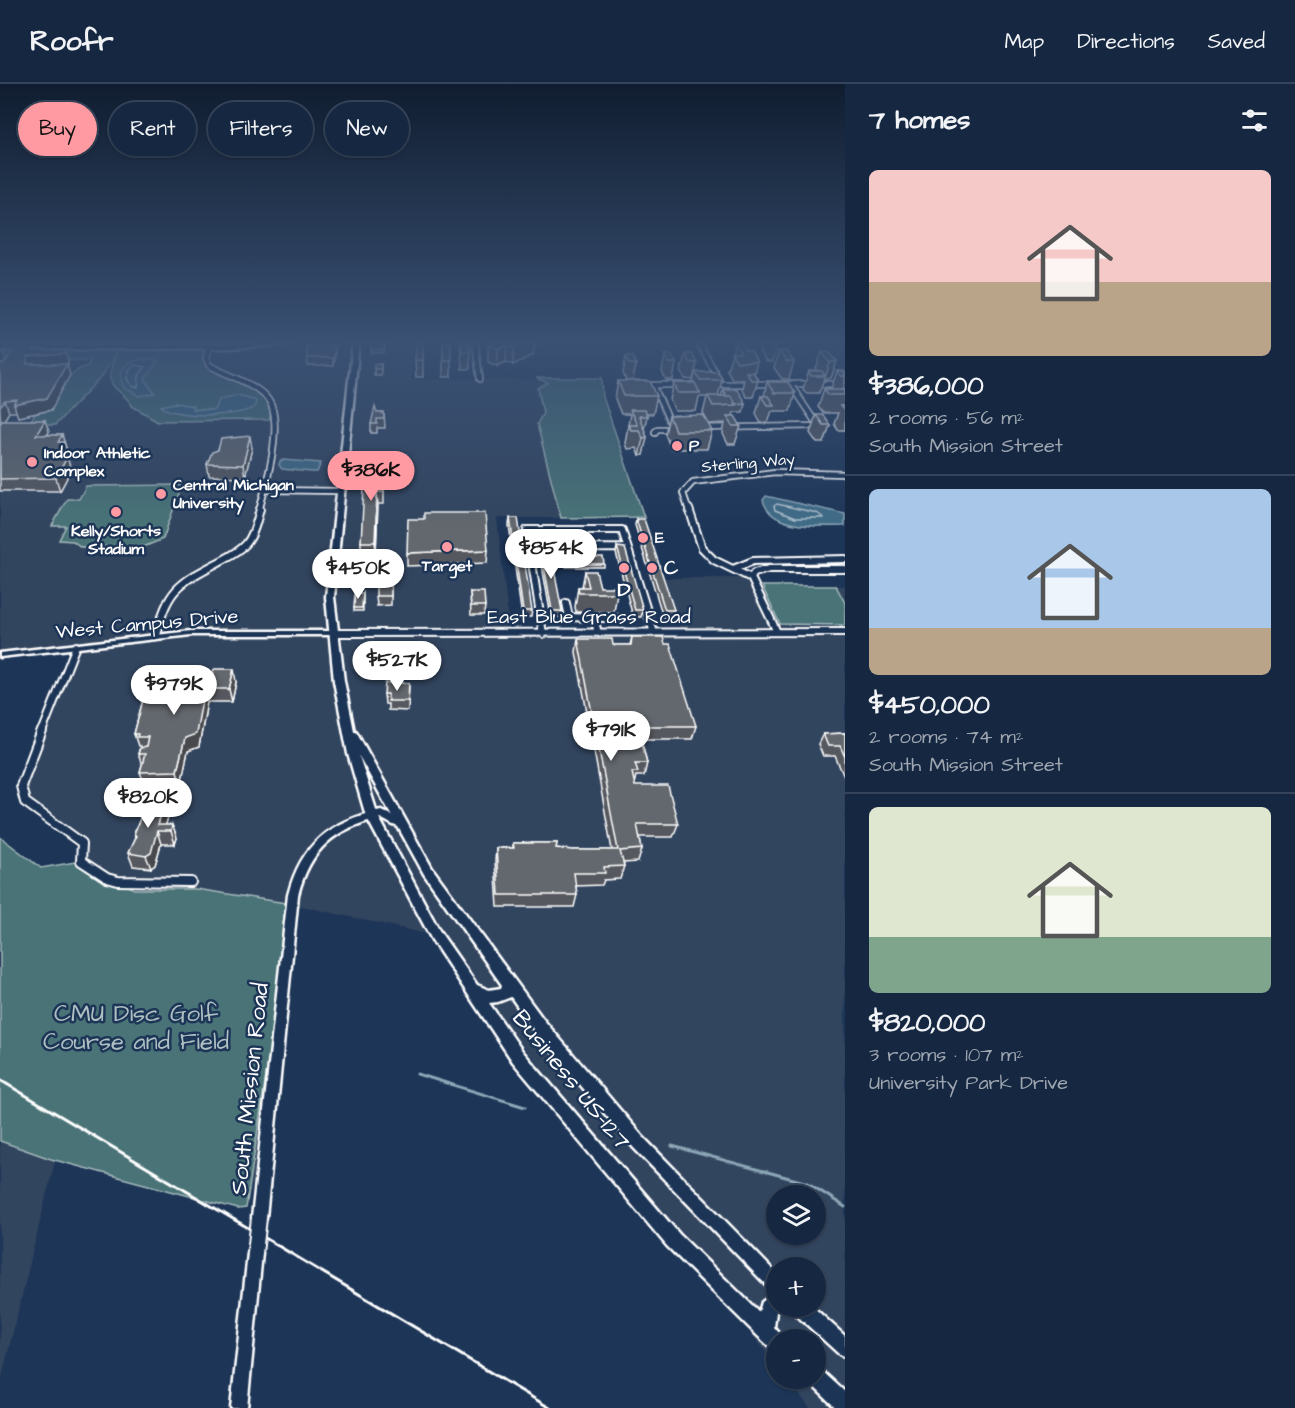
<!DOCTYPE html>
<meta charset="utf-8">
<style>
:root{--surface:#162841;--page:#1f3048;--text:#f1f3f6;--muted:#9ea6b1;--line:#35445a;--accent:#ff9aa2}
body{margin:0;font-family:"Architects Daughter",sans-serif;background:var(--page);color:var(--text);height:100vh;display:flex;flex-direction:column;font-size:22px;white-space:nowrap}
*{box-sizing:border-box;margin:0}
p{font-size:20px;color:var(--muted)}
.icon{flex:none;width:33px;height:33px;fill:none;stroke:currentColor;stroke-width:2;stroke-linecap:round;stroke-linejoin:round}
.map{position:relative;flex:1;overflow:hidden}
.sheet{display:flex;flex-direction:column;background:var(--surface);width:450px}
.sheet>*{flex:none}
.hud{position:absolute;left:18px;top:18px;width:570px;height:54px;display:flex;gap:12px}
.buttons{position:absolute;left:766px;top:1101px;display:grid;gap:12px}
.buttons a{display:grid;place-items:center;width:60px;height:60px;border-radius:50%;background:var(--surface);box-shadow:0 2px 4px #0004,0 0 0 2px var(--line);font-size:30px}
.price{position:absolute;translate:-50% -51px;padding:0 14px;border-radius:21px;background:#fff;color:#222;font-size:20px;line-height:39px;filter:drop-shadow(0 2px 3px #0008)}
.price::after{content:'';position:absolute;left:50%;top:36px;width:18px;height:14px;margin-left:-9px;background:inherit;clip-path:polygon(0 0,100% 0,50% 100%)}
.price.on{background:var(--accent);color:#111}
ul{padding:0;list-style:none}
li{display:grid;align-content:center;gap:12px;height:318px;padding:0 24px}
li+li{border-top:2px solid var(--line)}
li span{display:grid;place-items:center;height:186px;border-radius:9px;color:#555}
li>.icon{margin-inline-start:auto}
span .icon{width:108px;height:108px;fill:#fffc;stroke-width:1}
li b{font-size:26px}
h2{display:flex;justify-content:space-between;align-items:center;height:72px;padding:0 24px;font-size:26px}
.tag{padding:0 21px;border-radius:27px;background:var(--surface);box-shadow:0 2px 4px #0004,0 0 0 2px var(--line);font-size:21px;line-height:54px}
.tag.on{background:var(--accent);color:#111}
header{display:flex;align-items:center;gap:36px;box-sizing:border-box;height:84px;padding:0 30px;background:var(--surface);border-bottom:2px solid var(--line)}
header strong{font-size:28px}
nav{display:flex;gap:33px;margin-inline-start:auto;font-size:21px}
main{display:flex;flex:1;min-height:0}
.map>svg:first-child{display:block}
.built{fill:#32445e;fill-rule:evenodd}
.green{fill:#4a7377;stroke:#a4b9bb;stroke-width:1.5}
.water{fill:#416c87;stroke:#8da7b7;stroke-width:1.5}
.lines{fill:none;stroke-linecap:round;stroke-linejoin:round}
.shore{stroke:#b3c4cf;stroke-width:1.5}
.stream{stroke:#8da7b7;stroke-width:3}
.minor-far2-casing{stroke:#fff;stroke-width:8}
.minor-far1-casing{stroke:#fff;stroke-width:10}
.minor-casing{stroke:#fff;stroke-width:12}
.tertiary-casing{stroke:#fff;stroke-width:5}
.secondary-casing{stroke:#fff;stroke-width:5}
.primary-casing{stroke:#fff;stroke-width:5}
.minor-far2{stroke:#1d3557;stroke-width:4.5}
.minor-far1{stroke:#1d3557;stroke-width:6}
.minor{stroke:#1d3557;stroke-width:8}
.tertiary{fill:#1d3557;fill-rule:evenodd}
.secondary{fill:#1d3557;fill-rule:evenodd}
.primary{fill:#1d3557;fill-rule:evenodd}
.rail{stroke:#fff;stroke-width:3}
.secondary-bridge-casing{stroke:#fff;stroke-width:18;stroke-linecap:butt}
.secondary-bridge{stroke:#1d3557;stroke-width:14}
.wall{fill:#56595f;stroke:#fff;stroke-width:1.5;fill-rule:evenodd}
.shaded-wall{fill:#46494d;stroke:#fff;stroke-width:1.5}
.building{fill:#64686e;stroke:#fff;stroke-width:1.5}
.poi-dot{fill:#ff9aa2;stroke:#1d3557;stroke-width:2}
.labels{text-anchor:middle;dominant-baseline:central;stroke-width:5;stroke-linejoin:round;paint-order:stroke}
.far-poi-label{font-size:16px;font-weight:bold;fill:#fff;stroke:#1d3557;text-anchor:start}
.far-street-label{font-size:16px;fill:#fff;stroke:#1d3557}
.poi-label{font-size:20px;font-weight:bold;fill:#fff;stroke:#1d3557;text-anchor:start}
.street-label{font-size:20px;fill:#fff;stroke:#1d3557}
.near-park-label{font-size:24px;fill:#aec0c2;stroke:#1d3557}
.near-street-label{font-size:24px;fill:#fff;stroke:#1d3557}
</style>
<header>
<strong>Roofr</strong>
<nav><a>Map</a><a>Directions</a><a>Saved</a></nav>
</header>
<main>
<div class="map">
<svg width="845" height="1324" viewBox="0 0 845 1324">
<rect width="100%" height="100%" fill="#1d3557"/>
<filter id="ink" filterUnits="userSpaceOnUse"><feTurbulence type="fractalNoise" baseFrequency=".0167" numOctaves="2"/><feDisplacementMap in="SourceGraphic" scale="12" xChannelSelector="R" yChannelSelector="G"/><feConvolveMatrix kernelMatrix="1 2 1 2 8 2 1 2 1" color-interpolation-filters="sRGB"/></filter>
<g filter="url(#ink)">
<path class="built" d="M0,258H415L411,295L544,296L548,299L546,302L538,304L543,329L537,340L561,434H497L510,550L681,549L664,494H751L755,502H845V1324H810L787,1295L816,1294V1256H777V1282L436,852L292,820L269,1036L246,1124L238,1125L55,1077L0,1301V751L41,784L81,777L82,760L28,722L21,708L76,563L0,571ZM777,1112H816V1150H777ZM777,1184H816V1222H777Z"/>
<path class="green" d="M41,258H62L59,263H209L207,279C230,291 265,304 276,328L271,330L269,336L158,337L132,322C128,310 109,306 110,291C110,283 116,274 117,267L103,291L55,341H27L37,328C59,327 58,302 72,290C76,286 84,283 89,281L90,276L53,277L34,268Z
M536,294H602L603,313L644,433L561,434L537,340L543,329L538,304L548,299Z
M182,401L163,455L146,462L81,463L73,457L59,456L66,442H52L67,415H79L86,402Z
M762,502H836L845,519V541L780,540Z
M0,753L41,784L81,777L134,805H196L292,820L246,1124L238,1125L51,1075L0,1057Z"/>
<path class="water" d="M148,275L158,277L145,295L155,309L140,312L124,304C115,284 128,275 148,275Z
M238,311L256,316L255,322C243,334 173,334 161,322L175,319L193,322L192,325L214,326L220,315Z
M283,376L321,379L317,388H312L282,385L279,381L280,377Z
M766,412L845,430V442C820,442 771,447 763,416Z"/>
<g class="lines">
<path class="shore" d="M134,281L145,283L139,292L138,304L132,302L127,295L129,286Z
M777,420L817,429L824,434H795L775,426L774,422Z"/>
<path class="stream" d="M417,990L525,1023
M672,1062L808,1099L845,1123"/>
<defs>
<path id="minor-far2" d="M475,258L480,295
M698,258L719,295
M209,263L206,274L209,281C228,292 251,297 266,313C286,334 266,401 259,427
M712,300H839
M672,343L653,301H683
M701,344L818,342L790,300
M655,348L657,345H675
M264,406L340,407
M689,427L683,409L693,398L775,388L845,390"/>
<path id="minor-far1" d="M689,425L702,464L714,476L751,494L777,548
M530,465L626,464
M733,485L753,477L845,475
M751,494L754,489L769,485H845
M566,519L569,533L594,534
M333,549L845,548
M598,549L594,534H618
M543,550L527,446H622L654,549
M157,552C165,507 180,498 219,478C228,473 239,468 246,460C254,451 257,436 260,425
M42,648L76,562"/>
<path id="minor" d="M42,647L21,702L25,718L82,759L81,777L107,794L118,797L191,798"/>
<path id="tertiary" d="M191,547H333L337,549L333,551H191L0,573V569Z"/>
<path id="secondary" d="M265,258H291L289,260L232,264L0,266V262L232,260Z
M381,726L404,737L406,740L404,743C397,745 387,737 380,734C335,744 310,765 298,811L266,1134L264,1139L259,1141L254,1139L252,1134L288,811C301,760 330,737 381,726Z
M255,1162L260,1164L262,1169L247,1324H231L248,1169L250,1164Z"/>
<path id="primary" d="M353,258H359L334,513L344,597L354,647H356L432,784L543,935L643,1053L777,1190V1222H782L776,1228L774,1243L785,1256H777V1267L771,1264L759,1253L667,1162L513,978L432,856L366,732L348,670L334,597L326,513ZM359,672L424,790L502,901L501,904L489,906L477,901L440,848L378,732ZM511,913L533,945L633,1063L774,1209L762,1218L759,1228L679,1150L523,968L489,919L498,918Z
M791,1222H812L845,1252V1273L839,1270L793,1228Z
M816,1284L822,1287L845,1308V1324H836L810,1299L808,1294H816Z"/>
</defs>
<use href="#minor-far2" class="minor-far2-casing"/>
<use href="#minor-far1" class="minor-far1-casing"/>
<use href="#minor" class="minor-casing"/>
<use href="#tertiary" class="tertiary-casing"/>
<use href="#secondary" class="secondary-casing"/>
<use href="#primary" class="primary-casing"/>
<use href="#minor-far2" class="minor-far2"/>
<use href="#minor-far1" class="minor-far1"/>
<use href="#minor" class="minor"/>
<use href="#tertiary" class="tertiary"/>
<use href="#secondary" class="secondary"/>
<use href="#primary" class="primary"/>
<path class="rail" d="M0,996L550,1324"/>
<defs>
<path id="secondary-bridge" d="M255,1169L259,1134"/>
</defs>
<use href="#secondary-bridge" class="secondary-bridge-casing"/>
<use href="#secondary-bridge" class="secondary-bridge"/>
</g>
<path class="wall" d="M39,258L41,266H65L68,277V281H67L70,291L51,326L18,333L17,328H9L4,336L49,348L48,351H62L68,370L66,373L71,386L60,407H0V280H4L6,276L4,268Z
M423,258V293H416L415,276Z
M443,258L451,276V293H443Z
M460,258H469L470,268V285H462Z
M495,258H535L533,271L513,281L506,278L497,282L488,278V261Z
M761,258H775L777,261L772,278H766L759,267Z
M735,260L746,267L757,278L754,289L758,296L753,313H746L742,305L744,295H732L727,286Z
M306,262L335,270L333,282H308Z
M385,263L384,269H371V266Z
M779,267L794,278L789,295H782L774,284Z
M822,268L837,277L831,294L824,295L819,309H806L803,305L809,287H818L816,285Z
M685,270L697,279L693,296L685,295L681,287Z
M665,271L676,279L673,296H666L662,288Z
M626,272L636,280L633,297H626L623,289Z
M381,280V291H374V285Z
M837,287L845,288V299L843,305H845V346H838L834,340L838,329H823L818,323L824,305H832H831Z
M695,288L722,296L718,312H721L723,305L745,319L743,328H734L733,332L741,342L735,360H728L723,350L725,339L709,340L703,329L707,313H699L696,327H675L670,316L674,299H693Z
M618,297L657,312L653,330H646L647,332L644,345L647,353L643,371L639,372L636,364L627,365L625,359L630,330H621L615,315Z
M767,298L795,309L790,327H772L768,338L761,339L756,329L761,312H764Z
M377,329H384L385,344H377V349H371V340Z
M816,331L830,341L824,359H817L810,349Z
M669,332L712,347L707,365H671L665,350Z
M252,364L245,393L209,392L207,380Z
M384,381V420H378L376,469L361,470V458L375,403H361V392Z
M510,434L532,527L531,533H522L509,441Z
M636,435L674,526L672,533H663L635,441Z
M617,463L643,526L641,533H633L616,469Z
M541,464L562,527L561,533H551L540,470Z
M488,466L487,479L407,482V469Z
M566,473L604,480V483H566Z
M377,474L378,486H366L365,480Z
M585,487L600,503L617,509L614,528H576L575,523L578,503H582Z
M391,502V521L377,522L376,512Z
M470,508L485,522L484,531H471Z
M363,509V527H354V524Z
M632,553L696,642L692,655H641L647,679L644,692H636L634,700L635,702L678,740L673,753H640L642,765L638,778L623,779L624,782L620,795L604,796L602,801L576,802L577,811L574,823H498L495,777L496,764H513V759H557L556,764L572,766H612L576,568L578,555L613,561H630ZM628,648H639L640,651H629Z
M418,564L419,584H396V574Z
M236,598L232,618H207L199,663L188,667L181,700L145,701L140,688L142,681L138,670L140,663V662H138L134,650L144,612Z
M409,599L408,627L388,626V620H385L384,610Z
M845,649V695L835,672H823L818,660L823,650Z
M139,727L169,730L166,741H172L177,754L175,760H161L155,781L151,784L133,782L128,769L135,754L134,750L141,732Z"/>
<path class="shaded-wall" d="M38,258H39L42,268L65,266L68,277V281H67L70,291L51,326L18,333L14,321L47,314L27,280V273Z
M526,258H535L533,271L513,281L514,264Z
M507,261L506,278L497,282L498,265Z
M335,262V270L333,282V274Z
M837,277L831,294L824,296L830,279Z
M5,317L9,328L1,341L0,323Z
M45,336L49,348L40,363L36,351Z
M62,351L68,370L59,386L55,373L58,358Z
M250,352L252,364L245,393L243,381Z
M647,353L643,371L639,372L643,354Z
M67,373L71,386L60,407L56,394Z
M377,408L378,420L376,469L375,458Z
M234,585L236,598L232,618L229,605Z
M204,605L207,618L199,663L188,667L181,700L177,687L185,654Z
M164,718L169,730L164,747L158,741Z
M172,741L177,754L175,760L171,747Z
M157,747L161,760L155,781L151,784L146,772Z"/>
<path class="building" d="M11,258H38L33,266H65V270L27,273V280H67L47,314L14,321L17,316L5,317L0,323V280H4L12,268H4Z
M416,258H423V276H415Z
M443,258H451V276H443Z
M461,258H469L470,268H462Z
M495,258H526L514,264L507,261L498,265L488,261Z
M738,258H740L746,267H751L757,278H737L731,269H741L735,260Z
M769,258H775L777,261H771Z
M371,260H385L384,266H371Z
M306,262H335L333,274H307Z
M779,267H786L794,278H787Z
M822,268H829L837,277L830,279Z
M685,270H692L697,279L689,278Z
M665,271H672L676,279H669Z
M626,272H633L636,280H629Z
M374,280H381V285H374Z
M809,287H822L825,292H811Z
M837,287H844L845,292H841Z
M695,288H718L722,296H700Z
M746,288H753L758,296H751Z
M618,297H650L657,312H624Z
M767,298H788L795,309H774Z
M674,299H695L700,309H678Z
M723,305H737L745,319L735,320L731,312H726Z
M824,305H845V311H829Z
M708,312H731L736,321L713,322Z
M761,312H768L774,321H767Z
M840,322H845V328Z
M375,323L377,329H384V335H377V340H371Z
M630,326H644L647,332H639L647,353L643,354L639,346H631L628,341H637Z
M703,331L712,347H675L669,332Z
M816,331H823L830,341H823Z
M727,332H735L741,342H733Z
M2,336H45L36,351H62L58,358H64L55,373H67L56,394L0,395V340Z
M250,352L243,381L207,380L212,368L218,366L221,355Z
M362,381H384V408H377L375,458H361L364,404H375L376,392H361Z
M424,429H485L488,466L407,469L408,435H424Z
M510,434H518L532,527H523Z
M636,435H644L674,526H665Z
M617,463L625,464L643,526H635Z
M541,464H550L562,527H552Z
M566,473H603L604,480H567Z
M366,474H377V480H365Z
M585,487H596L600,503H616L617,509H579L578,503H589Z
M376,502H391V512H376Z
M470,508H484L485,522H471Z
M355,509H363L362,524H354Z
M632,553H663L665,560H670L696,642H644L642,635H625L629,651H640L647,679H635L638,688H632L635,702H668L678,740H637L642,765L620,767L624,782L604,783L605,789H574L577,811H499L496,764H514L513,759H557L556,764L572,766H618L578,555H612L613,561H631Z
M396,564H418L419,574H396Z
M214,585H234L229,605H204L196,650L185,654L177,687L140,688L145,670H138L140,664L146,663L148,653H137L138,650H134L144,612H147L154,591H212Z
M385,599H409L408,617H388V610H384Z
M845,649V673L840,662H828L823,650Z
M164,718L158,741H172L171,747H157L151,769L146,772L128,769L136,752L134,750L143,727H139L142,720Z"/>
</g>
<linearGradient id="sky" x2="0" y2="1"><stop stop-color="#101d30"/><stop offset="0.58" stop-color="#3a5174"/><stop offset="1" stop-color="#3a5174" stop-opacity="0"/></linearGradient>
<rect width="845" height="444" fill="url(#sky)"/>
<g class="poi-dot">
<circle cx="677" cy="362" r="6"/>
<circle cx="32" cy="378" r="6"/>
<circle cx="161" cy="410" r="6"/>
<circle cx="116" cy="428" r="6"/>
<circle cx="643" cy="454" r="6"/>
<circle cx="447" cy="463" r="6"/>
<circle cx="624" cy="484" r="6"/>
<circle cx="652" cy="484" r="6"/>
</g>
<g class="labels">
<g class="far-poi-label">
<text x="689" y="362">P</text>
<text x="44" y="369">Indoor Athletic<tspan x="44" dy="18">Complex</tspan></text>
<text x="173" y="401">Central Michigan<tspan x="173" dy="18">University</tspan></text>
<text x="116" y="447" text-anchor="middle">Kelly/Shorts<tspan x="116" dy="18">Stadium</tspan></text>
<text x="655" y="454">E</text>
<text x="447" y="482" text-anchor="middle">Target</text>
</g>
<g class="far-street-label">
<text transform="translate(748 379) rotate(-5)">Sterling Way</text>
</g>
<g class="poi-label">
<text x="664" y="484">C</text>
<text x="624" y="506" text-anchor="middle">D</text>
</g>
<g class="street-label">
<text x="589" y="533">East Blue Grass Road</text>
<text transform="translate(147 540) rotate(-5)">West Campus Drive</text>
</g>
<g class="near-park-label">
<text x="136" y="930">CMU Disc Golf<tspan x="136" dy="28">Course and Field</tspan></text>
</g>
<g class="near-street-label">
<text transform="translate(571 996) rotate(51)">Business US-127</text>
<text transform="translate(250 1005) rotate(-84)">South Mission Road</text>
</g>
</g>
</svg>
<div class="buttons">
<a><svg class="icon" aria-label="layers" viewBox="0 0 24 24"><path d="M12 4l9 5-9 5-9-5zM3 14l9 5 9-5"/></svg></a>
<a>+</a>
<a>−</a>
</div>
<b class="price on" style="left:371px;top:418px">$386K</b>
<b class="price" style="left:551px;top:496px">$854K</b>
<b class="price" style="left:358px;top:516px">$450K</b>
<b class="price" style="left:397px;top:608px">$527K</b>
<b class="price" style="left:174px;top:632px">$979K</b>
<b class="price" style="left:611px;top:678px">$791K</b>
<b class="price" style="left:148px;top:745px">$820K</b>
<div class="hud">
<a class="tag on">Buy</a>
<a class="tag">Rent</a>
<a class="tag">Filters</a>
<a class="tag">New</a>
</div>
</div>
<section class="sheet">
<h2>7 homes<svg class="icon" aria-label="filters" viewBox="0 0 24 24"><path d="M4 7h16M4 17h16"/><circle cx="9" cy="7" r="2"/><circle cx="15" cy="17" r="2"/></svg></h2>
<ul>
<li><span style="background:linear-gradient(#f6c9c9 60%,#b9a48a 0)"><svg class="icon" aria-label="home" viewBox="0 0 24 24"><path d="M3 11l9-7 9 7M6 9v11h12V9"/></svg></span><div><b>$386,000</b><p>2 rooms · 56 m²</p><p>South Mission Street</p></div></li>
<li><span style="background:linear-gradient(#a9c7e8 75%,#b9a48a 0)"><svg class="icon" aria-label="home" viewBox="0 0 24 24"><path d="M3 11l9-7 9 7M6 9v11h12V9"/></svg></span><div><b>$450,000</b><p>2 rooms · 74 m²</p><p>South Mission Street</p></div></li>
<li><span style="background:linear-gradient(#dfe7d0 70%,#7fa58c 0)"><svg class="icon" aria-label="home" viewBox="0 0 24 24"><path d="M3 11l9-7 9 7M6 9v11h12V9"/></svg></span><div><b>$820,000</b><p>3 rooms · 107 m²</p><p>University Park Drive</p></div></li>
</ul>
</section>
</main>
